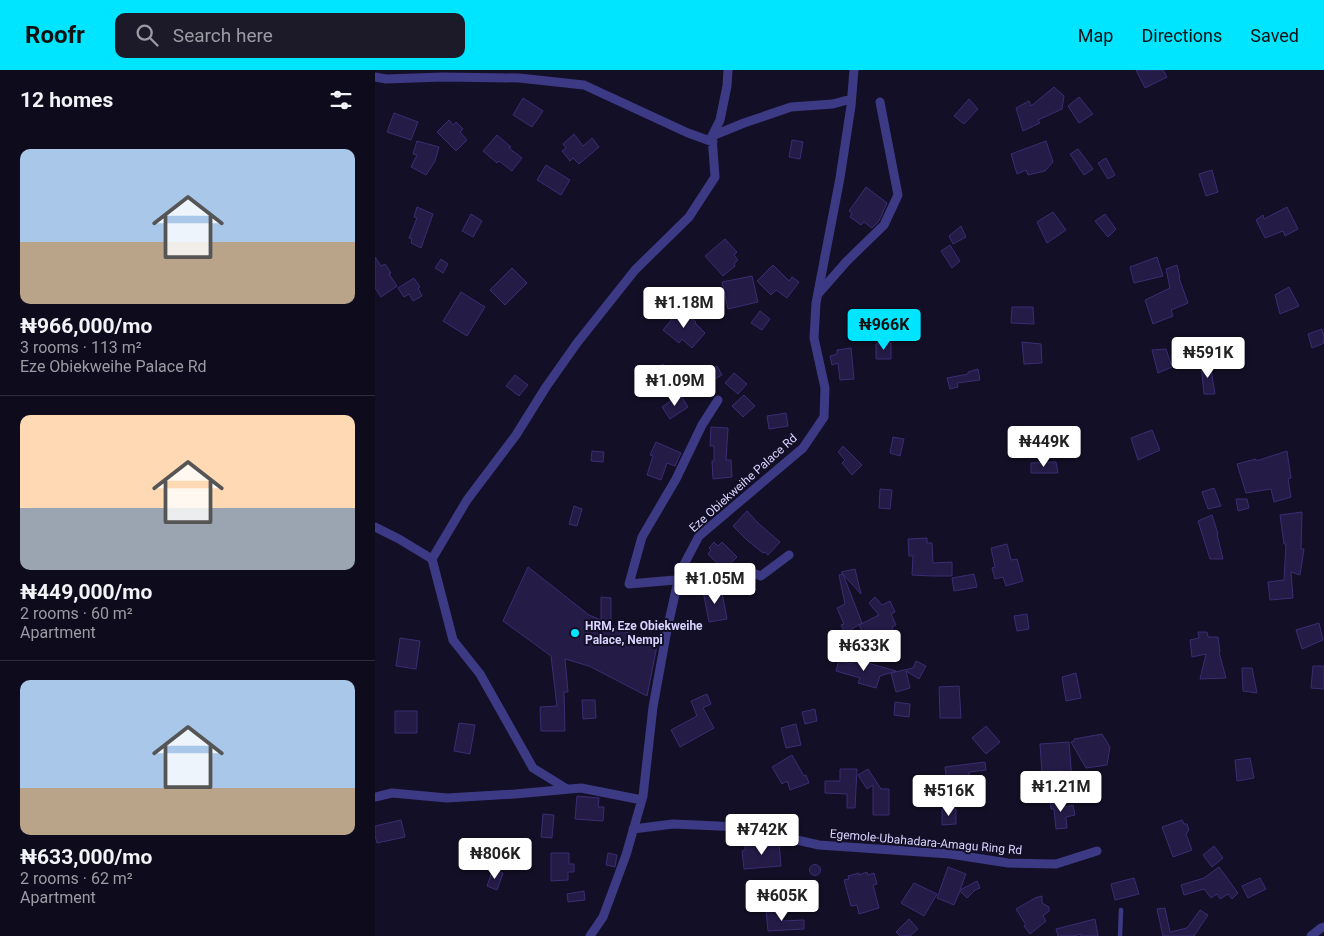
<!DOCTYPE html>
<meta charset="utf-8">
<style>
:root{--surface:#0e0b1c;--page:#1c1929;--text:#f1f3f6;--muted:#9b9ba3;--line:#2e2b3b;--accent:#00e5ff}
body{margin:0;font-family:Roboto,sans-serif;background:var(--page);color:var(--text);height:100vh;display:flex;flex-direction:column;font-size:19px;white-space:nowrap}
*{box-sizing:border-box;margin:0}
p{font-size:16px;color:var(--muted)}
.icon{flex:none;width:28px;height:28px;fill:none;stroke:currentColor;stroke-width:2;stroke-linecap:round;stroke-linejoin:round}
.map{position:relative;flex:1;overflow:hidden}
.sheet{display:flex;flex-direction:column;background:var(--surface);width:375px}
.sheet>*{flex:none}
.price{position:absolute;translate:-50% -42px;padding:0 11px;border-radius:5px;background:#fff;color:#222;font-size:16px;line-height:32px;filter:drop-shadow(0 1px 2px #0008)}
.price::after{content:'';position:absolute;left:50%;top:30px;width:15px;height:11px;margin-left:-8px;background:inherit;clip-path:polygon(0 0,100% 0,50% 100%)}
.price.active{background:var(--accent);color:#111}
ul{padding:0;list-style:none}
li{display:grid;align-content:center;gap:10px;height:265px;padding:0 20px}
li+li{border-top:1px solid var(--line)}
li span{display:grid;place-items:center;height:155px;border-radius:10px;color:#555}
li>.icon{margin-inline-start:auto}
span .icon{width:90px;height:90px;fill:#fffc;stroke-width:1}
li b{font-size:21px}
h2{display:flex;justify-content:space-between;align-items:center;height:60px;padding:0 20px;font-size:21px}
header{display:flex;align-items:center;gap:30px;box-sizing:border-box;height:70px;padding:0 25px;background:var(--accent);color:#111}
header strong{font-size:24px}
nav{display:flex;gap:28px;margin-inline-start:auto;font-size:18px}
.search{width:350px;height:45px;background:var(--page);display:flex;align-items:center;gap:12px;box-sizing:border-box;padding:0 18px;border-radius:10px;color:var(--muted);font-size:19px}
main{display:flex;flex:1;min-height:0}
.map>svg:first-child{display:block}
.building{fill:#241b47;stroke:#3b2d73}
.lines{fill:none;stroke-linecap:round;stroke-linejoin:round}
.service{stroke:#3d3a85;stroke-width:4.5}
.minor{stroke:#3d3a85;stroke-width:9}
.poi-dot{fill:#00e5ff;stroke:#130f26;stroke-width:2}
.labels{text-anchor:middle;dominant-baseline:central;stroke-width:4;stroke-linejoin:round;paint-order:stroke}
.street-label{font-size:12px;fill:#d9d4ff;stroke:#130f26}
.poi-label{font-size:12px;font-weight:bold;fill:#d9d4ff;stroke:#130f26;text-anchor:start}
</style>
<header>
<strong>Roofr</strong>
<div class="search"><svg class="icon" aria-label="search" viewBox="0 0 24 24"><circle cx="10" cy="10" r="6"/><path d="M15 15l6 6"/></svg>Search here</div>
<nav><a>Map</a><a>Directions</a><a>Saved</a></nav>
</header>
<main>
<section class="sheet">
<h2>12 homes<svg class="icon" aria-label="filters" viewBox="0 0 24 24"><path d="M4 7h16M4 17h16"/><circle cx="9" cy="7" r="2"/><circle cx="15" cy="17" r="2"/></svg></h2>
<ul>
<li><span style="background:linear-gradient(#a9c7e8 60%,#b9a48a 0)"><svg class="icon" aria-label="home" viewBox="0 0 24 24"><path d="M3 11l9-7 9 7M6 9v11h12V9"/></svg></span><div><b>₦966,000/mo</b><p>3 rooms · 113 m²</p><p>Eze Obiekweihe Palace Rd</p></div></li>
<li><span style="background:linear-gradient(#ffd9b3 60%,#9aa5b1 0)"><svg class="icon" aria-label="home" viewBox="0 0 24 24"><path d="M3 11l9-7 9 7M6 9v11h12V9"/></svg></span><div><b>₦449,000/mo</b><p>2 rooms · 60 m²</p><p>Apartment</p></div></li>
<li><span style="background:linear-gradient(#a9c7e8 70%,#b9a48a 0)"><svg class="icon" aria-label="home" viewBox="0 0 24 24"><path d="M3 11l9-7 9 7M6 9v11h12V9"/></svg></span><div><b>₦633,000/mo</b><p>2 rooms · 62 m²</p><p>Apartment</p></div></li>
</ul>
</section>
<div class="map">
<svg width="949" height="866" viewBox="0 0 949 866">
<rect width="100%" height="100%" fill="#130f26"/>
<path class="building" d="M761,0H788L792,7L770,18Z
M679,17L689,26L687,39L663,50L665,53L648,61L641,38L654,31L656,36Z
M704,27L718,44L704,53L693,36Z
M148,28L168,41L157,57L138,45Z
M594,29L603,39L589,54L579,46Z
M19,43L43,52L36,70L12,62Z
M74,50L78,55L81,52L88,59L85,62L92,70L81,81L62,62Z
M199,64L208,76L217,68L224,77L204,94L198,88L195,91L187,81L191,78L188,74Z
M122,65L136,77L134,78L147,88L137,101L124,91L122,93L108,81Z
M417,70L428,72L425,89L414,87Z
M42,71L64,77L60,91L51,105L36,97L42,85L38,84Z
M671,71L678,92L670,101L653,105L651,100L642,104L636,84Z
M703,79L718,99L709,105L695,84Z
M731,88L740,105L733,109L723,93Z
M171,95L195,110L186,125L162,110Z
M837,100L843,122L831,126L824,104Z
M491,117L512,133L504,151L497,158L489,152L486,155L475,147L477,143L474,141Z
M42,137L58,144L46,178L36,173L37,169L34,168L42,148L39,147Z
M912,137L923,159L910,166L908,161L890,168L881,150L888,145L889,149Z
M678,142L691,160L672,173L662,152Z
M96,144L107,151L98,167L87,161Z
M730,144L741,159L733,167L720,151Z
M586,156L591,167L578,174L574,166Z
M350,169L362,182L359,185L363,190L359,194L360,196L348,206L330,186Z
M575,175L585,191L577,198L566,181Z
M0,187L6,196L10,194L16,203L14,204L22,216L6,227L0,218Z
M782,187L788,206L759,213L755,197Z
M66,189L73,194L68,203L60,198Z
M398,195L414,211L417,207L424,212L412,228L401,220L396,225L382,211Z
M802,195L805,208H804L813,233L796,240L798,246L778,254L770,230L795,218L791,199Z
M137,198L152,213L130,235L115,220Z
M377,206L383,232L353,239L347,212Z
M39,208L45,217L43,218L47,226L38,231L34,224L29,227L23,218Z
M914,217L924,236L905,244L900,225Z
M86,222L110,237L92,266L68,251Z
M637,237H658L659,254L636,253Z
M305,239L321,252L320,253L330,263L317,278L307,269L304,273L288,260Z
M385,241L395,249L387,260L376,253Z
M947,259L949,267V273L937,278L933,264Z
M647,272L666,274L667,293L649,294Z
M516,273V289H501V274Z
M476,278L479,309L465,310L463,293L457,295L455,286L462,284V280Z
M791,279L797,297L783,303L777,280Z
M835,293L840,324H829L826,294Z
M287,294L302,301L294,321L277,314L276,317L262,312L268,296L284,302Z
M342,296L347,305L331,314L326,305Z
M603,299L605,310L582,313L583,317L575,319L572,308L593,304V302Z
M359,303L372,314L363,324L350,313Z
M140,305L153,315L144,326L131,316Z
M305,324L313,337L295,349L287,337Z
M369,325L380,336L368,347L357,336Z
M411,343L413,356L394,359L392,346Z
M336,357L353,358L351,390H356L357,407L338,409L337,391H339V376H335Z
M777,360L785,380L763,390L756,368Z
M518,367L529,369L525,386L515,383Z
M281,372L306,383L300,396L292,393L286,410L272,405L278,386L275,385Z
M468,376L487,395L477,405L467,393L470,390L463,382Z
M217,381L229,382L228,392L216,391Z
M912,381L916,408L913,409L916,427L899,432L896,419L871,423L862,394L881,389V391Z
M681,392L683,403H656V393Z
M839,418L846,436L833,439L827,422Z
M505,419L517,420L515,439L504,438Z
M861,429H872L874,438L863,441Z
M199,436L207,439L202,456L194,454Z
M372,441L383,453L405,472L393,485L390,482L388,483L373,471L358,456Z
M927,442L926,479H929L925,505L916,502L918,528L895,530L893,512L909,510L911,474H909L905,445Z
M837,445L843,464H842L848,489H835L823,451Z
M552,468V473H557L558,493L577,492V506H557L537,505L538,486H534L533,469Z
M339,472L343,476L347,472L362,487L350,499H348L333,484L336,480L334,478Z
M632,474L636,490L642,489L648,511L631,516L628,507L620,509L617,498L620,497L616,478Z
M153,497L214,545L226,550V527L236,528V555L282,576L272,626L214,596L190,589L193,622H189L190,661H166L165,637L182,636L176,586L128,551Z
M480,499L486,524L466,502Z
M468,504L487,553L470,563L466,555L469,554L462,538L470,534L464,505Z
M599,504L602,517L579,521L577,508Z
M346,517L352,549L334,552L328,521Z
M500,527L507,535L515,531L520,542L516,544L521,555L517,557L519,562L507,568L508,570L494,576L484,555L504,545L494,533Z
M652,544L654,559L642,561L639,546Z
M944,553L948,570L927,579L921,560Z
M823,562H832L833,567H843L845,582H844L851,608L825,609L831,584L817,587L815,570L824,568Z
M25,568L45,571L41,599L21,596Z
M464,590L476,594L477,590L493,595V593L521,601L505,606L501,618L483,613L485,608L461,601Z
M541,591L551,596L544,609L531,601L535,618L521,622L516,603L538,598Z
M938,596H949V619L936,618Z
M867,598H877L882,623L868,621Z
M701,603L706,628L691,631L687,607Z
M584,616L586,648H565L564,617Z
M332,624L336,634L328,638L339,658L305,677L296,660L322,646L316,631Z
M207,630H220L221,648L208,649Z
M520,632L535,634L534,647L519,645Z
M440,639L442,651L430,654L427,642Z
M20,641H42V663H20Z
M84,653L100,655L95,684L79,681Z
M421,654L426,675L411,678L406,658Z
M611,656L625,672L611,684L597,668Z
M727,664L735,677L732,695L711,698L696,672L699,671V669Z
M694,672L697,710L687,711V701L667,703L665,674Z
M417,685L429,706L431,705L434,713L415,720L412,711L407,714L397,697Z
M875,688L879,708L862,711L860,690Z
M610,692L611,700L594,702L596,720L573,722L570,697Z
M465,699H482L480,738H472V724L450,723V711H465Z
M493,699L506,719H514V745H498V715L492,719L483,705Z
M202,726L224,728L223,737H229L228,751L200,749Z
M689,728L690,737L698,735L700,745L691,747L692,758L681,759L679,739H676L675,730Z
M567,739H581V754L567,755Z
M168,744L179,745L177,768L166,767Z
M26,750L30,767L2,773L0,766V756Z
M807,750L809,754H812L814,760L811,764L817,780L798,787L787,757Z
M404,772L406,796L369,799L367,781L370,780V775Z
M839,776L848,788L837,797L828,785Z
M176,783H194V794H199V802H193V810L176,811Z
M233,783L242,785L240,797L231,795Z
M434.5 800a5.5 5.5 0 1 1 11 0a5.5 5.5 0 1 1-11 0Z
M573,797L591,804L585,820L602,811L605,818L600,820L592,828L585,821L579,835L562,828Z
M844,797L863,823L857,829L853,824L845,829L842,824L836,828L829,819L809,825L806,815L829,808Z
M118,799L128,803L122,820L112,816Z
M492,802L493,805L499,803L502,814L498,815L504,838L484,844L482,835L476,836L469,810L474,809L473,806L484,803V805Z
M759,808L764,824L740,830L736,814Z
M885,808L891,819L873,828L867,816Z
M539,813L562,824L549,846L526,833Z
M209,821L210,830L193,832L192,824Z
M667,826V833L674,837V841L668,846L671,851L655,864L649,856L651,855L641,839L660,828Z
M790,838L795,862L812,858L825,840L833,845L819,866H788L782,839Z
M406,839L407,851L429,850V859L393,861L391,840Z
M534,849L543,859L535,866H525L521,862Z
M720,849L723,866H706V864L698,866H683L681,859Z"/>
<g class="lines">
<path class="service" d="M745,866L746,840"/>
<path class="minor" d="M0,7L11,9L68,7L144,8L209,15L313,63L338,72
M337,66L369,53L416,37L458,34L476,29
M443,224L472,191L509,155L523,125L505,32
M343,330L327,355L301,409L267,467L254,514L346,506L372,501L386,506L414,485
M0,457L24,469L57,489
M192,719L158,698L105,604L78,570L57,489L92,430L141,365L171,317L202,273L260,200L314,147L340,107L337,66L345,50L352,16L353,0
M0,727L17,723L72,728L140,724L206,718L267,730
M258,759L298,754L365,757L444,775L575,784L633,793L681,794L722,781
M215,866L228,847L251,785L268,726L278,637L292,560L305,502L324,466L428,378L449,347L450,318L439,268L441,233L465,108L476,36L479,0
M936,866L946,858L949,857"/>
</g>
<circle class="poi-dot" cx="200" cy="563" r="5"/>
<g class="labels">
<g class="street-label">
<text transform="translate(368 413) rotate(-42)">Eze Obiekweihe Palace Rd</text>
<text transform="translate(551 772) rotate(5)">Egemole-Ubahadara-Amagu Ring Rd</text>
</g>
<g class="poi-label">
<text x="210" y="556">HRM, Eze Obiekweihe<tspan x="210" dy="14">Palace, Nempi</tspan></text>
</g>
</g>
</svg>
<b class="price" style="left:309px;top:259px">₦1.18M</b>
<b class="price active" style="left:509px;top:281px">₦966K</b>
<b class="price" style="left:833px;top:309px">₦591K</b>
<b class="price" style="left:300px;top:337px">₦1.09M</b>
<b class="price" style="left:669px;top:398px">₦449K</b>
<b class="price" style="left:340px;top:535px">₦1.05M</b>
<b class="price" style="left:489px;top:602px">₦633K</b>
<b class="price" style="left:686px;top:743px">₦1.21M</b>
<b class="price" style="left:574px;top:747px">₦516K</b>
<b class="price" style="left:387px;top:786px">₦742K</b>
<b class="price" style="left:120px;top:810px">₦806K</b>
<b class="price" style="left:407px;top:852px">₦605K</b>
</div>
</main>
